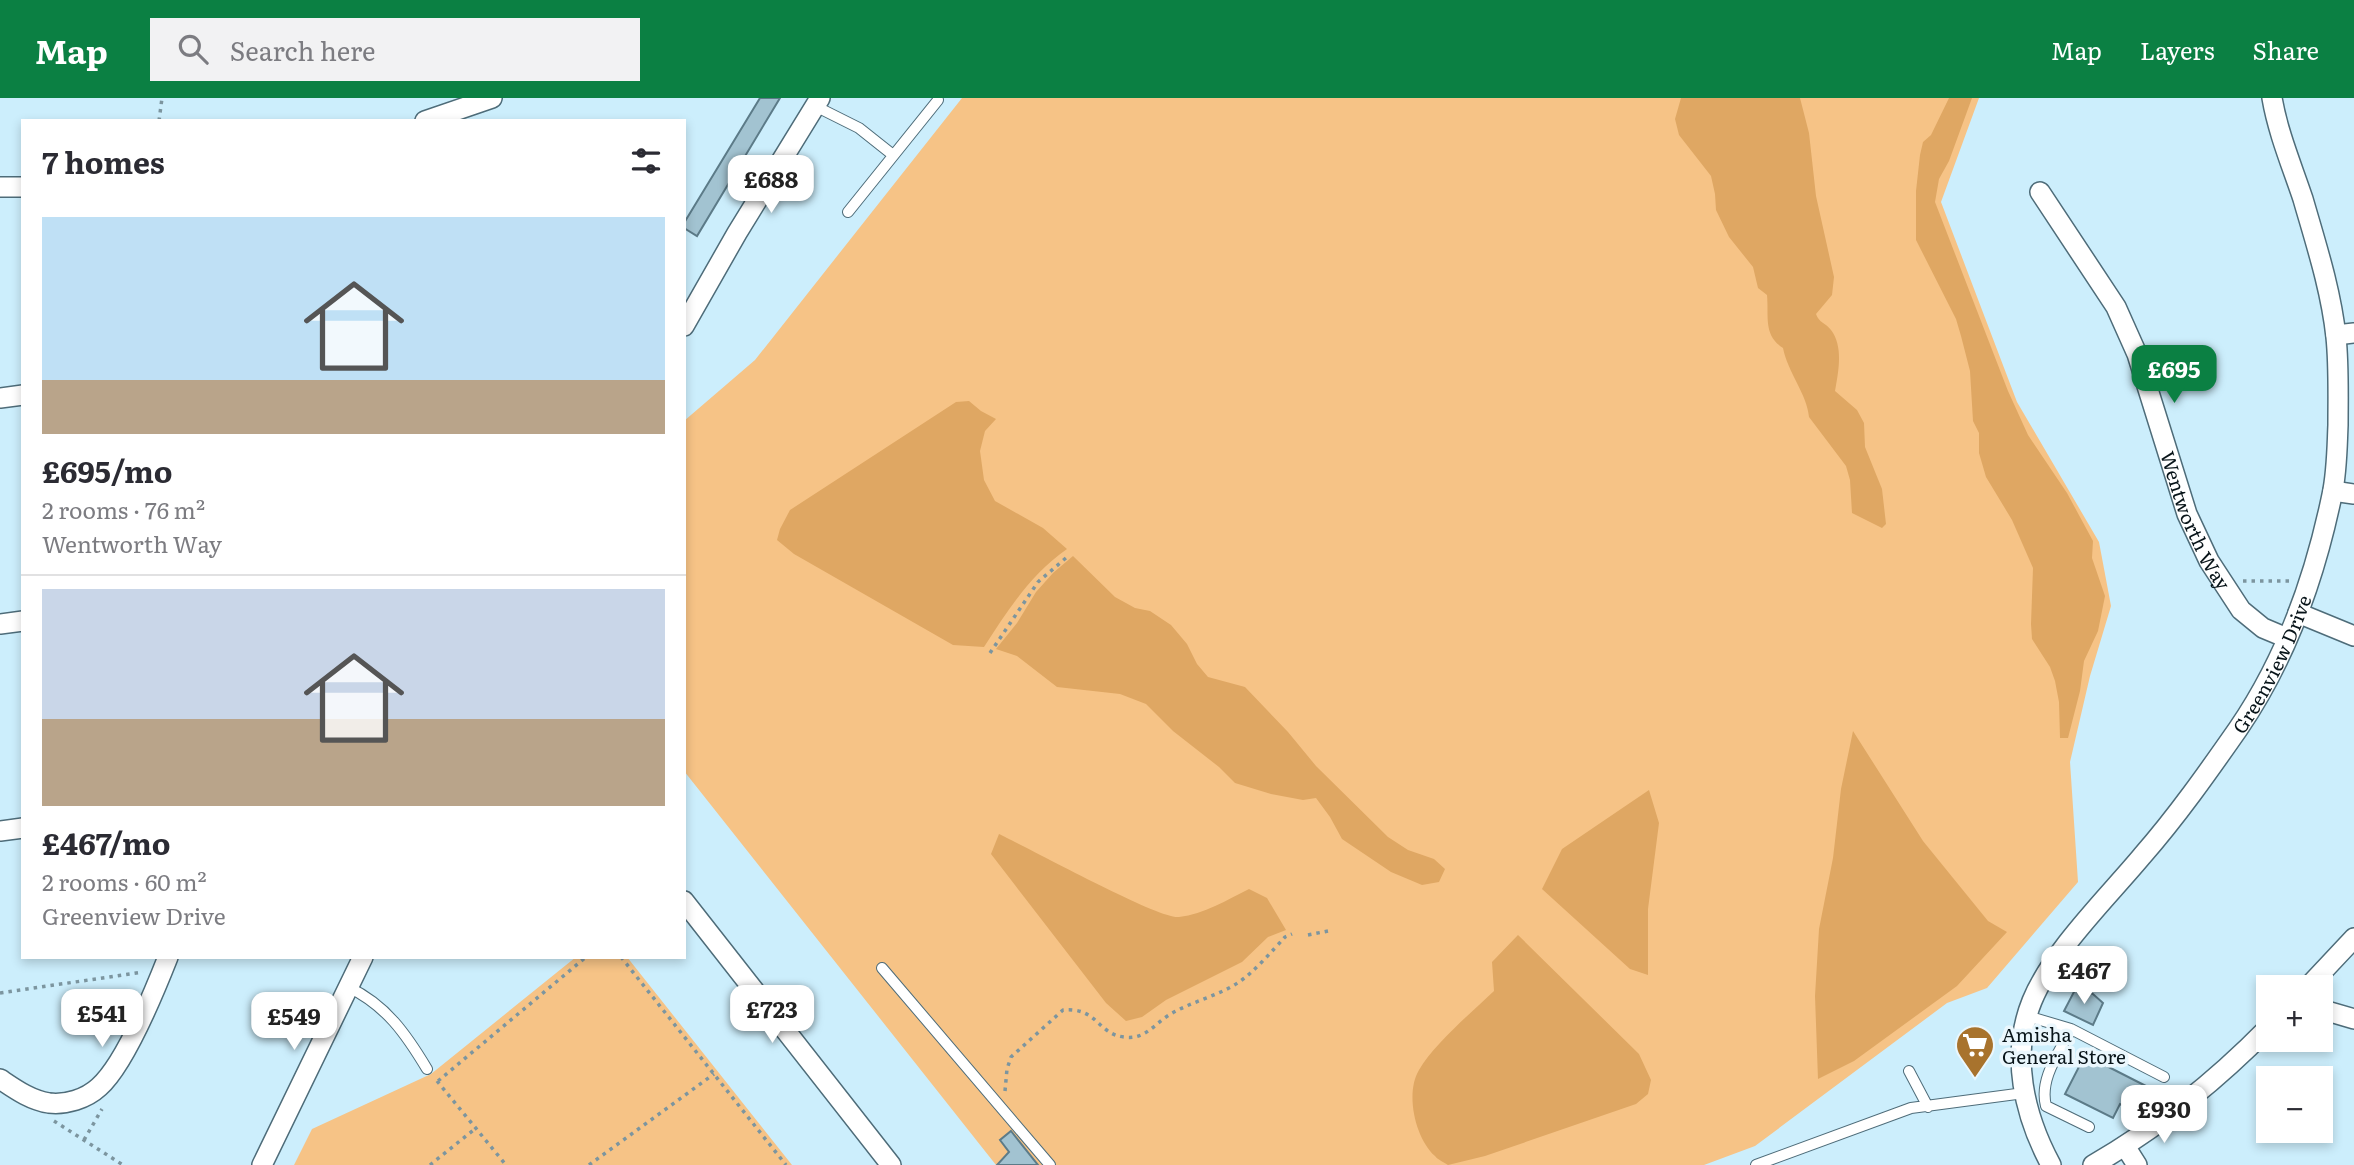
<!DOCTYPE html>
<meta charset="utf-8">
<style>
:root{--surface:#fff;--page:#f2f2f3;--text:#2b2b33;--muted:#7c7c81;--line:#e1e1e2;--accent:#0b8043}
body{margin:0;font-family:Literata,serif;background:var(--page);color:var(--text);height:100vh;display:flex;flex-direction:column;font-size:26px;white-space:nowrap}
*{box-sizing:border-box;margin:0}
p{font-size:23px;color:var(--muted)}
.icon{flex:none;width:38px;height:38px;fill:none;stroke:currentColor;stroke-width:2;stroke-linecap:round;stroke-linejoin:round}
.map{position:relative;flex:1;overflow:hidden}
.panel{position:absolute;left:21px;top:21px;width:665px;height:840px;display:flex;flex-direction:column;background:var(--surface);border-radius:0px;box-shadow:0 4px 10px #0003}
.panel>*{flex:none}
.fabs{position:absolute;left:2256px;top:877px;display:grid;gap:14px}
.fabs a{display:grid;place-items:center;width:77px;height:77px;border-radius:0px;background:var(--surface);box-shadow:0 4px 10px #0003;font-size:35px}
.price{position:absolute;translate:-50% -60px;padding:0 16px;border-radius:14px;background:#fff;color:#222;font-size:23px;line-height:46px;filter:drop-shadow(0 2px 4px #0008)}
.price::after{content:'';position:absolute;left:50%;top:42px;width:21px;height:16px;margin-left:-10px;background:inherit;clip-path:polygon(0 0,100% 0,50% 100%)}
.price.on{background:var(--accent);color:#fff}
ul{padding:0;list-style:none}
li{display:grid;align-content:center;gap:14px;height:371px;padding:0 21px}
li+li{border-top:2px solid var(--line)}
li span{display:grid;place-items:center;height:217px;border-radius:0px;color:#555}
li>.icon{margin-inline-start:auto}
span .icon{width:126px;height:126px;fill:#fffc;stroke-width:1}
li b{font-size:30px}
h2{display:flex;justify-content:space-between;align-items:center;height:84px;padding:0 21px;font-size:30px}
header{display:flex;align-items:center;gap:42px;box-sizing:border-box;height:98px;padding:0 35px;background:var(--accent);color:#fff}
header strong{font-size:33px}
nav{display:flex;gap:38px;margin-inline-start:auto;font-size:24px}
.search{width:490px;height:63px;background:var(--page);display:flex;align-items:center;gap:18px;box-sizing:border-box;padding:0 24px;border-radius:0px;color:var(--muted);font-size:26px}
.map>svg:first-child{display:block}
.green{fill:#f6c386}
.forest{fill:#dfa763}
.building{fill:#a2c3d1;stroke:#5c7b88;stroke-width:2}
.lines{fill:none;stroke-linecap:round;stroke-linejoin:round}
.service-casing{stroke:#4e6c79;stroke-width:12}
.minor-casing{stroke:#4e6c79;stroke-width:22}
.path{stroke:#7c959f;stroke-width:3.5;stroke-dasharray:3.5 5;stroke-linecap:butt}
.service{stroke:#fff;stroke-width:10}
.minor{stroke:#fff;stroke-width:19}
.labels{text-anchor:middle;dominant-baseline:central;stroke-width:7;stroke-linejoin:round;paint-order:stroke}
.street-label{font-size:19px;fill:#081419;stroke:#eaf7fd}
.poi-label{font-size:19px;fill:#081419;stroke:#eaf7fd;text-anchor:start}
</style>
<header>
<strong>Map</strong>
<div class="search"><svg class="icon" aria-label="search" viewBox="0 0 24 24"><circle cx="10" cy="10" r="6"/><path d="M15 15l6 6"/></svg>Search here</div>
<nav><a>Map</a><a>Layers</a><a>Share</a></nav>
</header>
<div class="map">
<svg width="2354" height="1067" viewBox="0 0 2354 1067">
<rect width="100%" height="100%" fill="#cceefc"/>
<path class="green" d="M962,0H1979L1941,104L2017,304L2099,444L2111,508L2090,578L2070,664L2078,784L1987,890L1947,905L1755,1048L1704,1067H996L684,673V323L755,262Z
M576,859H627L792,1067H294L312,1031L431,976Z"/>
<path class="forest" d="M1681,0H1800L1809,35L1816,98L1834,179L1832,197L1816,216C1819,225 1826,225 1831,232C1844,249 1838,275 1835,293L1857,312L1864,325L1865,349L1882,391L1886,426L1882,430L1852,415L1850,382L1846,368L1809,319C1807,296 1788,275 1783,250C1763,237 1769,219 1767,197L1758,190L1753,169L1729,139L1716,112L1715,96L1711,78L1679,37L1675,21Z
M1949,0H1972L1949,63L1939,81L1935,104L2008,293L2028,337L2067,395L2093,443L2092,460L2105,498L2098,533L2084,563L2080,593L2068,640H2060L2059,604L2055,583L2050,569L2032,541L2031,526L2033,470L2012,422L1986,379L1979,355V335L1973,323L1970,273L1961,238L1956,221L1916,142V93L1920,57L1923,44L1931,37Z
M969,303L981,313L996,321L985,333L980,353L984,382L995,403L1043,430L1067,451C1031,476 1008,512 984,549L953,547L794,456L777,442L780,431L790,412L956,304Z
M1073,458L1115,499L1135,510L1150,513L1171,527L1187,546L1197,566L1208,579L1245,589L1288,634L1316,668L1388,739L1408,752L1434,761L1445,771L1439,784L1422,787L1391,774L1342,741L1330,719L1316,700L1303,702L1271,696L1235,685L1219,669L1173,633L1146,606L1120,596L1057,589L1017,558L996,551L1017,525L1036,494L1053,475Z
M1853,633L1923,743L1988,823L2007,834L1957,888L1854,963L1818,981L1815,898L1819,831L1833,760L1841,691Z
M1649,692L1659,725L1648,811V877L1630,871L1542,791L1562,751Z
M999,736C1027,749 1160,822 1179,819C1204,816 1227,802 1249,791L1267,800L1286,832L1268,839L1242,864L1166,902L1142,919L1126,923L1106,905L991,756Z
M1518,837L1639,956L1651,982L1648,996L1636,1006L1485,1058L1448,1067C1444,1064 1438,1062 1435,1058C1415,1040 1405,995 1419,972C1434,946 1472,914 1494,893L1492,864Z"/>
<path class="building" d="M760,0H780L697,138L684,130V125Z
M2077,888L2093,896L2103,905L2093,927L2064,913Z
M2085,957L2146,988L2133,1012L2120,1006L2113,1020L2065,996Z
M1011,1033L1038,1067H997L1009,1054L1000,1042Z"/>
<g class="lines">
<defs>
<path id="service" d="M815,8L859,30L893,57
M848,114L938,2
M882,870L1050,1067
M348,889C386,907 406,936 427,971
M2027,918L2071,931L2164,979
M2071,931C2059,955 2039,981 2046,1008L2089,1029
M1909,973L1928,1009
M1756,1067L1911,1010L2024,995"/>
<g id="minor">
<path d="M425,23L492,0"/>
<path d="M0,89H23"/>
<path id="s1" d="M2040,94L2116,209L2137,256L2187,416L2209,463L2241,512L2263,530L2287,540"/>
<path d="M684,228L737,135L820,0"/>
<path d="M2336,237L2354,235"/>
<path d="M0,300L23,297"/>
<path d="M2333,393L2354,396"/>
<path d="M2298,515L2354,538"/>
<path d="M0,526L23,523"/>
<path d="M0,733L23,730"/>
<path d="M684,803L891,1067"/>
<path d="M2308,889L2354,840"/>
<path d="M2320,911L2354,921"/>
<path d="M0,981C15,991 30,1002 49,1005C66,1007 86,1001 99,989C125,966 155,892 168,859"/>
<path d="M2125,1048L2137,1067"/>
<path d="M262,1067L363,859"/>
<path id="s2" d="M2051,1067C2024,1017 2010,957 2032,903C2053,852 2107,800 2142,758C2177,718 2208,674 2238,631C2286,561 2315,479 2332,397C2337,374 2337,350 2338,327C2338,298 2339,268 2336,239C2331,192 2316,146 2303,101C2292,68 2278,35 2272,0"/>
<path d="M2093,1067C2159,1029 2215,984 2268,930"/>
</g>
</defs>
<use href="#service" class="service-casing"/>
<use href="#minor" class="minor-casing"/>
<path class="path" d="M159,23L162,0
M2243,483H2291
M990,555L1038,484L1067,459
M1308,837L1328,833
M621,859L786,1067
M0,895L143,874
M437,983L506,1067
M438,983L586,859
M1005,993L1007,971L1011,959L1063,912C1098,909 1097,936 1124,939C1143,942 1152,929 1166,919C1188,904 1217,899 1239,884C1253,875 1273,852 1285,839L1292,836
M54,1023L123,1067
M84,1042L102,1011
M430,1067L476,1030
M589,1067L714,976"/>
<use href="#service" class="service"/>
<use href="#minor" class="minor"/>
</g>
<defs>
<symbol id="supermarket-pin" viewBox="-11 -11 22 30"><path d="M0 17L-7.5 6A9.5 9.5 0 1 1 7.5 6Z" fill="#a8732d" stroke="#eaf7fd"/><path d="M-6-5.5h2.5l.6 2H6L4.5 2H-2.5L-4.4-4H-6ZM-1.5 3.2a1.3 1.3 0 1 0 .1 0ZM3 3.2a1.3 1.3 0 1 0 .1 0Z" fill="#fff"/></symbol>
</defs>
<g fill-rule="evenodd">
<use href="#supermarket-pin" x="1953" y="925" width="44" height="60"/>
</g>
<g class="labels">
<g class="street-label">
<text stroke="none"><textPath href="#s1" startOffset="366">Wentworth Way</textPath></text>
<text stroke="none"><textPath href="#s2" startOffset="586">Greenview Drive</textPath></text>
</g>
<g class="poi-label">
<text x="2002" y="936">Amisha<tspan x="2002" dy="22">General Store</tspan></text>
</g>
</g>
</svg>
<div class="fabs">
<a>+</a>
<a>−</a>
</div>
<b class="price" style="left:771px;top:117px">£688</b>
<b class="price on" style="left:2174px;top:307px">£695</b>
<b class="price" style="left:2084px;top:908px">£467</b>
<b class="price" style="left:772px;top:947px">£723</b>
<b class="price" style="left:102px;top:951px">£541</b>
<b class="price" style="left:294px;top:954px">£549</b>
<b class="price" style="left:2164px;top:1047px">£930</b>
<section class="panel">
<h2>7 homes<svg class="icon" aria-label="filters" viewBox="0 0 24 24"><path d="M4 7h16M4 17h16"/><circle cx="9" cy="7" r="2"/><circle cx="15" cy="17" r="2"/></svg></h2>
<ul>
<li><span style="background:linear-gradient(#bfe0f5 75%,#b9a48a 0)"><svg class="icon" aria-label="home" viewBox="0 0 24 24"><path d="M3 11l9-7 9 7M6 9v11h12V9"/></svg></span><div><b>£695/mo</b><p>2 rooms · 76 m²</p><p>Wentworth Way</p></div></li>
<li><span style="background:linear-gradient(#c9d6e8 60%,#b9a48a 0)"><svg class="icon" aria-label="home" viewBox="0 0 24 24"><path d="M3 11l9-7 9 7M6 9v11h12V9"/></svg></span><div><b>£467/mo</b><p>2 rooms · 60 m²</p><p>Greenview Drive</p></div></li>
</ul>
</section>
</div>
